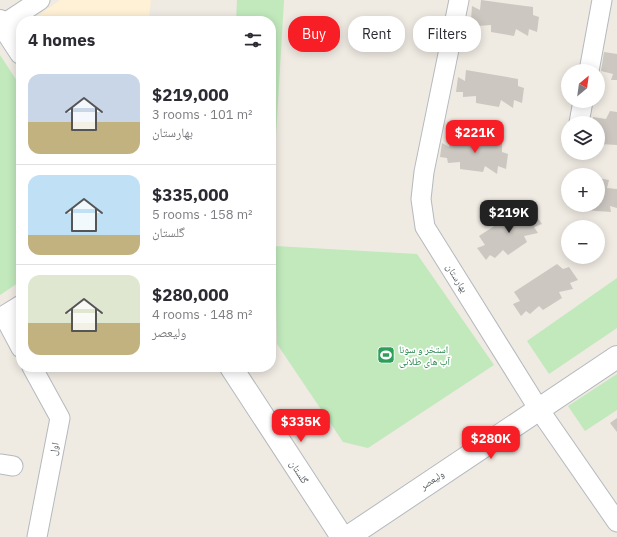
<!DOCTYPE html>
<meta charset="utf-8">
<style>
:root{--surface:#fff;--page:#f7f7f7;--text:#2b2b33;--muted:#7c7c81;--line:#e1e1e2;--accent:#f81e26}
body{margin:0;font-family:"IBM Plex Sans","Noto Naskh Arabic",sans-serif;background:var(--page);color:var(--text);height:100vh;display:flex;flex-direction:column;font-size:15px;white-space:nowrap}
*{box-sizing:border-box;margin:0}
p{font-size:13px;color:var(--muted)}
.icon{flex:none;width:22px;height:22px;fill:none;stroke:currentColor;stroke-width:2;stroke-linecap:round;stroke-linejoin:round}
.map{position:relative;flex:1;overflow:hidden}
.panel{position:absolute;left:16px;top:16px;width:260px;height:356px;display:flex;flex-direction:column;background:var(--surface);border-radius:16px;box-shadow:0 2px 10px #0003}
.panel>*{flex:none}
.top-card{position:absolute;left:288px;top:16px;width:269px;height:36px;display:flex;gap:8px}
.needle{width:26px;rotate:29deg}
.tools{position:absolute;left:561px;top:64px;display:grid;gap:8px}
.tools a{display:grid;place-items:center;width:44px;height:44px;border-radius:50%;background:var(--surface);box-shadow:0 2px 10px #0003;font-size:20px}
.price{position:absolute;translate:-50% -34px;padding:0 9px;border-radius:8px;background:var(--accent);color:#fff;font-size:13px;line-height:26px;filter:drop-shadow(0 1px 2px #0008)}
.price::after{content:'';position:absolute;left:50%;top:24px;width:12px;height:9px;margin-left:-6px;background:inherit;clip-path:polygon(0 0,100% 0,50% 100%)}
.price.on{background:#222;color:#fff}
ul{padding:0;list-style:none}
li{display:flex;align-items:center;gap:12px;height:100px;padding:0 12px}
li+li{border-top:1px solid var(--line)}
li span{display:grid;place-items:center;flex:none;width:112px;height:80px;border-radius:12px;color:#555}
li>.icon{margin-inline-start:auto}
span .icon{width:48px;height:48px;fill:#fffc;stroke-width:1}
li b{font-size:17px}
h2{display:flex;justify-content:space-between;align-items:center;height:48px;padding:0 12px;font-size:17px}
.pill{padding:0 14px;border-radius:16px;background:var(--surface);box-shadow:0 2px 10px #0003;font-size:14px;line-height:36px}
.pill.on{background:var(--accent);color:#fff}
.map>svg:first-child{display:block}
.commercial{fill:#fff1d6}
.green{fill:#c1e9bc}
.building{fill:#ccc7c1}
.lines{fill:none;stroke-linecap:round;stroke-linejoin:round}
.minor-casing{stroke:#b5b9be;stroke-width:21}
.tertiary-casing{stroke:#b5b9be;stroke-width:24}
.secondary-casing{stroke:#b4b9be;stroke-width:24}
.minor{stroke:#fff;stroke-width:19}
.tertiary{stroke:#fff;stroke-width:22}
.secondary{stroke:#fff;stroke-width:22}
.labels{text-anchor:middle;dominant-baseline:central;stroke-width:3.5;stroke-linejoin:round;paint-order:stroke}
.street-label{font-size:10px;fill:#5a6064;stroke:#fff}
.leisure-label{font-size:10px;fill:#27864d;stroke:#fff;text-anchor:start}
</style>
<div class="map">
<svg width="617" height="537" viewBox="0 0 617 537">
<rect width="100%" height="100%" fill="#efeae2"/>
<path class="commercial" d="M60,0H151L149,21H30Z"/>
<path class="green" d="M237,0H284L272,205L271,21H236Z
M0,55L21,87V281L0,295Z
M275,246L417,254L494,365L368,448L343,442L277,344Z
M617,278V328L549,374L527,341Z
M617,374V410L585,431L568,406Z"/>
<path class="building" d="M481,0L533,7V15L539,17L537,32L529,29L528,36L516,29L514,36L491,32V25L478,26L477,21L471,20L472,6L480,10Z
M604,52L617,54V80H611L613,74L601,71Z
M466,70L518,79V86L524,88L522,103L514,100L513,108L501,100L499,107L476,103V96L463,97V92H456L458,77L465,81Z
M610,111L617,112V145L600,144L602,138L598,137V123H592L593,117L606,119Z
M451,136L502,144V152L508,154L506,169L498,166L497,174L485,166L483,172L460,169V162L448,163L447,158L440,157L442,143L449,147Z
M598,178L609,180L607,188L617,189V208L610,206L611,212L583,210L584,205H598Z
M522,208L528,213L533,211L542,224L534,227L538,233L524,236L527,242L508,255L503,250L495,258L490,255L486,260L477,248L485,245L479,236Z
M557,264L563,269L569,267L578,280L570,283L573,289L559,292L562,298L543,310L539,306L530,314L526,311L521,316L513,304L520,301L514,292Z
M617,418V432L610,423Z"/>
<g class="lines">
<defs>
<path id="minor" d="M459,0L424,172L421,199L425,227L538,408L617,522
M2,25L40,0
M589,71L602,0
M579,123L583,101
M4,316L21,348
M0,318L21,305
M32,367L60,418L37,537
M0,464L13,466"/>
<path id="tertiary" d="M0,21L21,53
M231,367L342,537"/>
<path id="secondary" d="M348,537L617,357"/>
</defs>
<use href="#minor" class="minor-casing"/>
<use href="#tertiary" class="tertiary-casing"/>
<use href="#secondary" class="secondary-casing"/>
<use href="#minor" class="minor"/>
<use href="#tertiary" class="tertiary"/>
<use href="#secondary" class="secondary"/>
</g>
<defs>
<symbol id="stadium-square" viewBox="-11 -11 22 22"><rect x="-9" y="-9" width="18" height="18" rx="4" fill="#2e9e5b" stroke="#fff"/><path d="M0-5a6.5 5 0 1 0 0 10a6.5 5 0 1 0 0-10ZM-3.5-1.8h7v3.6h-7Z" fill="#fff"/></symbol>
</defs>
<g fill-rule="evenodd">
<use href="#stadium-square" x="376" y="345" width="20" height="20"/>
</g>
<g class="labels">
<g class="street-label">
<text transform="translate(457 278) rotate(58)">بهارستان</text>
<text transform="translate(54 449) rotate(-79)">اول</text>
<text transform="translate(299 472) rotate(57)">گلستان</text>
<text transform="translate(432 480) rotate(-34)">ولیعصر</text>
</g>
<g class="leisure-label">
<text x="399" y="349">استخر و سونا<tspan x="399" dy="12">آب های طلائی</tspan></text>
</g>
</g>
</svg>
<div class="tools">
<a><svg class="needle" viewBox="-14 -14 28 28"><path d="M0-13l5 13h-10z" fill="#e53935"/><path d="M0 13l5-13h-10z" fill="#7c7c81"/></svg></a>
<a><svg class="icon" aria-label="layers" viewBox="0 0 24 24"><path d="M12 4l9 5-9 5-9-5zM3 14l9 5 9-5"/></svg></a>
<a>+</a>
<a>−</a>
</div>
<b class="price" style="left:475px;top:154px">$221K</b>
<b class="price on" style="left:509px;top:234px">$219K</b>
<b class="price" style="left:301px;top:443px">$335K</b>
<b class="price" style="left:491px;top:460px">$280K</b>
<div class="top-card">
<a class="pill on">Buy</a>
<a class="pill">Rent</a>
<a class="pill">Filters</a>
</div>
<section class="panel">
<h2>4 homes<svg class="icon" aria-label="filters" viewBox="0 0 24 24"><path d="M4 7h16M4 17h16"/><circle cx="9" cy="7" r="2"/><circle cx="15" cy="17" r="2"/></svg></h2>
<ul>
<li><span style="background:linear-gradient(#c9d6e8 60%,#c2b280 0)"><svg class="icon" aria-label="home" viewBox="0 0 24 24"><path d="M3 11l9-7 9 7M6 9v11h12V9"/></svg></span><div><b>$219,000</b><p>3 rooms · 101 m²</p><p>بهارستان</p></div></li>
<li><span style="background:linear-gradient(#bfe0f5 75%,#c2b280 0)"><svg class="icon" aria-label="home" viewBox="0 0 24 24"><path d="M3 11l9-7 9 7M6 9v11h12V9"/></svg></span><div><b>$335,000</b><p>5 rooms · 158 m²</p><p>گلستان</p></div></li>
<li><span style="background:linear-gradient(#dfe7d0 60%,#c2b280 0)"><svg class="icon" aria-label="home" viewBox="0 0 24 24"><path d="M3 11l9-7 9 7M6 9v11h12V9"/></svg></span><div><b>$280,000</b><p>4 rooms · 148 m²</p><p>ولیعصر</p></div></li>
</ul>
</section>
</div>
